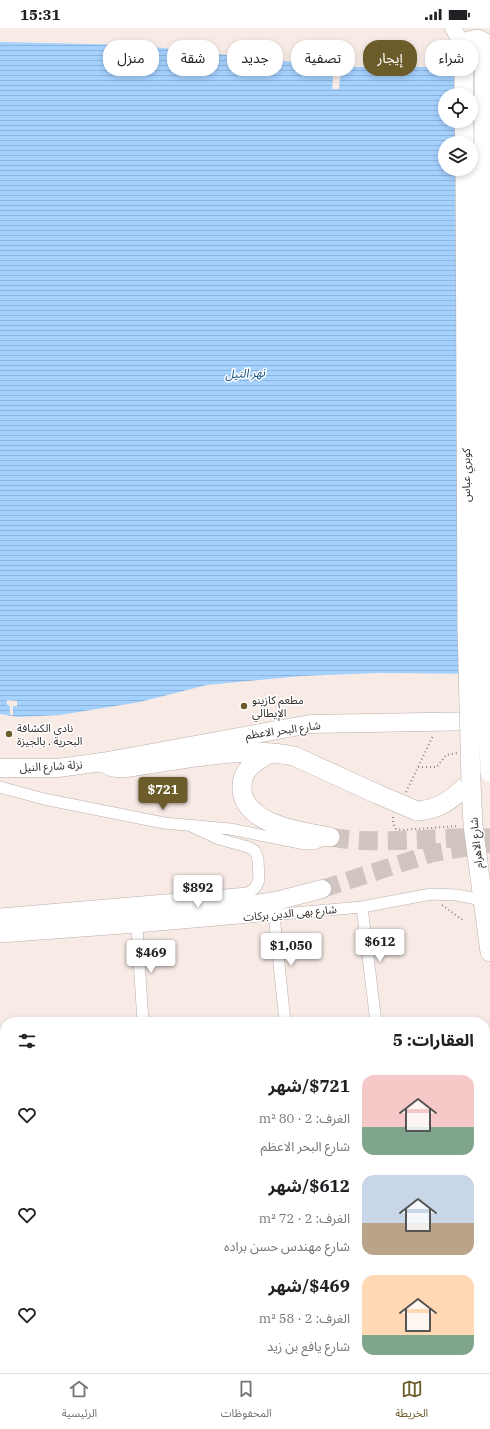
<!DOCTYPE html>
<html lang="ar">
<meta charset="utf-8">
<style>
:root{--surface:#fff;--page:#f2f2f2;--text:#202124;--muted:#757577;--line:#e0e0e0;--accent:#6c5c29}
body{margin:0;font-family:"IBM Plex Serif","Noto Sans Arabic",serif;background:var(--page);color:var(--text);direction:rtl;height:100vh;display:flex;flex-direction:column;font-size:15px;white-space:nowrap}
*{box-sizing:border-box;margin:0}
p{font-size:13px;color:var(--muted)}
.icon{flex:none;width:22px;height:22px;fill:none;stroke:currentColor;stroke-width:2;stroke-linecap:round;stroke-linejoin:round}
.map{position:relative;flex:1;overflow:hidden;direction:ltr}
.details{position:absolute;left:0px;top:989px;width:490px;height:356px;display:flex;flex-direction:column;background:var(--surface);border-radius:16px 16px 0 0;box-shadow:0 2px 6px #0003;direction:rtl}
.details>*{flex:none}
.guide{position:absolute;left:12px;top:12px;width:466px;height:36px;direction:rtl;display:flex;gap:8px}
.tools{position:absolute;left:438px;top:60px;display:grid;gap:8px}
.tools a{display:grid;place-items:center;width:40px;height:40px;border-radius:50%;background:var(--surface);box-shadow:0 2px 6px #0003;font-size:20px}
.price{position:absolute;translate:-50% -34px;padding:0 9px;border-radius:4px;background:#fff;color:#222;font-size:13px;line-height:26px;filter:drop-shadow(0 1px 2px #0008)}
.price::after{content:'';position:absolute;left:50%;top:24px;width:12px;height:9px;margin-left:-6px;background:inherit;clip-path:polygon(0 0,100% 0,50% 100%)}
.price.selected{background:var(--accent);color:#fff}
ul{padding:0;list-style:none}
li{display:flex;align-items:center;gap:12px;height:100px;padding:0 16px}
li span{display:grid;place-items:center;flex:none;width:112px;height:80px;border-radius:12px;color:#555}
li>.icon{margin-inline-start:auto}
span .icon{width:48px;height:48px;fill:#fffc;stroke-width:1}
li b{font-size:17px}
h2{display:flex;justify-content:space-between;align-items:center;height:48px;padding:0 16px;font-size:17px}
.tag{padding:0 14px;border-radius:16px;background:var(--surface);box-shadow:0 2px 6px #0003;font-size:14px;line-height:36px}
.tag.selected{background:var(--accent);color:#fff}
.status{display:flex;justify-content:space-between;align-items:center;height:28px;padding:0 20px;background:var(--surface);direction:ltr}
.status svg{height:11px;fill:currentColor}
.dock{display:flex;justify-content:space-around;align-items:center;height:56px;border-top:1px solid var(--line);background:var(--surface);font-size:11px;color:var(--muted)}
.dock a{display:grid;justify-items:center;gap:2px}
.dock .selected{color:var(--accent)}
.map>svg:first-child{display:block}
.education{fill:#f7dce2}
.grass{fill:url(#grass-dots)}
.water{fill:url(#water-rules);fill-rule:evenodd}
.pier{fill:#f8ebe6}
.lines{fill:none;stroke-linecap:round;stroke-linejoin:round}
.primary-tunnel{stroke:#d1c5c1;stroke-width:18;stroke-dasharray:18 9;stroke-linecap:butt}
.trunk-tunnel{stroke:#d1c5c1;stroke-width:19;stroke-dasharray:19 10;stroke-linecap:butt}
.service-casing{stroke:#baaea9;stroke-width:6}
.minor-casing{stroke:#baaea9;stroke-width:12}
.secondary-casing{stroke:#baaea9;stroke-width:17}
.primary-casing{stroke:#baaea9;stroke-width:19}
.trunk-casing{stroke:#baaea9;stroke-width:20}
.path{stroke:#908784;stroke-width:2;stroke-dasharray:1 3;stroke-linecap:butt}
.service{stroke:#fff;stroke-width:5.5}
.minor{stroke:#fff;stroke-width:11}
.secondary{stroke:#fff;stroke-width:16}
.primary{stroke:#fff;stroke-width:18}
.trunk{stroke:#fff;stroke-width:19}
.trunk-bridge-casing{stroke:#baaea9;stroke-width:20;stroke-linecap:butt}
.trunk-bridge{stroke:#fff;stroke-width:19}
.poi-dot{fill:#6c5c29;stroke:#fff;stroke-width:1.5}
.labels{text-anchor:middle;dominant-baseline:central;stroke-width:3;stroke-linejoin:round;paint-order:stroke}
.street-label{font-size:11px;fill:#332e2c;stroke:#fff}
.poi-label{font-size:11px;fill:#332e2c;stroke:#fff;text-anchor:start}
.water-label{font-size:12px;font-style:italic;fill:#15538a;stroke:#fff}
</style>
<div class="status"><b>15:31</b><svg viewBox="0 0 49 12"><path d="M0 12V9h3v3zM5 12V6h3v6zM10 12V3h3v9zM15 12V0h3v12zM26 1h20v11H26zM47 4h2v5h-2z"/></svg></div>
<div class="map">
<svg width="490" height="1345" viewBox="0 0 490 1345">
<defs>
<pattern id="grass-dots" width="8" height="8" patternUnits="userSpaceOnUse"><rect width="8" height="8" fill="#bbcca8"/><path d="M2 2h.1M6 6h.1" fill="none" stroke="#99a689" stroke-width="1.8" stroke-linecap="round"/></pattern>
<pattern id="water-rules" width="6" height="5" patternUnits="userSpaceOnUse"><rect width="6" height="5" fill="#a5d1ff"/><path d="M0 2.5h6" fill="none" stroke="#8eb4db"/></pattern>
</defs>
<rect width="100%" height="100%" fill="#f8ebe6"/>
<path class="education" d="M5,1282V1340H160L161,1345H0V1283Z"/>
<path class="grass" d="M5,1325V1340H8L9,1344L0,1345V1326Z"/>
<path class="water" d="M0,14L134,17L341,39H490V646L379,645L301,648L207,657L140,674L60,687L18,689L0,686ZM445,67H471V93H445ZM445,115H471V141H445Z"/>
<path class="pier" d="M334,38L341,39L339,61H332Z
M7,672L17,673V678H13V687H10V678L7,677Z"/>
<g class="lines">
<path class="primary-tunnel" d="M322,861L433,825L490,816"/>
<path class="trunk-tunnel" d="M330,809C383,818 436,808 490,810"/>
<defs>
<path id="service" d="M13,1340L14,1345
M130,1340L131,1345"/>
<path id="minor" d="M0,759L44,771L164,795L230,801L305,816H314L327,810
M362,879L376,994
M0,886L248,865L255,860L259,852L258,831L255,823L248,819L219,811L191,798
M274,887L285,994
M137,899L143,994
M0,909L137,899L362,879L431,866L457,867L482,872
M0,1032L5,1104
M485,1059L490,1058
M485,1186L490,1185
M0,1270L5,1269
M485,1324L490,1323
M180,1340V1345
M380,1345L405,1340"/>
<path id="secondary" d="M453,0L464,20"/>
<path id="primary" d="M0,740H58L102,734L310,696L483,693
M0,897L254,876L276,873L322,861
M0,1102L5,1105
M0,1129L5,1132
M306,1340L313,1345
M347,1340L355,1345"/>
<path id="trunk" d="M464,67V20L469,13L478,11L485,15L484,36
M464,93L465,115
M270,725C254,734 241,742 242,761C244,797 302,804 330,809
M102,734L113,739L122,740C178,733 238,717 294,728L377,766
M471,754L473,797L490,924
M417,783C441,782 454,769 471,754"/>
</defs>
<use href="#service" class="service-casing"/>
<use href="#minor" class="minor-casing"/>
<use href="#secondary" class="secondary-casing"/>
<use href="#primary" class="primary-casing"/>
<use href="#trunk" class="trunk-casing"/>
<path class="path" d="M418,739H437L446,727L457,725
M406,764L433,708
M393,789V795L396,801L402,802L459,798
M442,877L464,893
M0,1288L5,1287
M45,1340V1345"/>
<use href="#service" class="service"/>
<use href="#minor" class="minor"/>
<use href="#secondary" class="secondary"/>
<use href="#primary" class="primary"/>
<use href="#trunk" class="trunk"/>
<defs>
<path id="trunk-bridge" d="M484,36L483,289L485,598L490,744
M465,141L467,600L471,754
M377,766L417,783"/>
</defs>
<use href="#trunk-bridge" class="trunk-bridge-casing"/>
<use href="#trunk-bridge" class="trunk-bridge"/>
</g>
<g class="poi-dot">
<circle cx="244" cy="678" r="4"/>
<circle cx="9" cy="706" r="4"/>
</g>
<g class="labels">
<g class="street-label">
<text transform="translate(466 447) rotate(-90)">كوبري عباس</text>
<text transform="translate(283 702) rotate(-8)">شارع البحر الاعظم</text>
<text transform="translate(51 738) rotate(-3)">نزلة شارع النيل</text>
<text transform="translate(476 815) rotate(-96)">شارع الاهرام</text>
<text transform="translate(290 885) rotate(-5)">شارع بهى الدين بركات</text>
</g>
<g class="poi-label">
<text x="252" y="672">مطعم كازينو<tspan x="252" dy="13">الإيطالي</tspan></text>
<text x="17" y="700">نادى الكشافة<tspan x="17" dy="13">البحرية . بالجيزة</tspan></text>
</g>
<g class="water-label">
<text transform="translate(245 345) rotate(-3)">نهر النيل</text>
</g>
</g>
</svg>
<div class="tools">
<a><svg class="icon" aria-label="locate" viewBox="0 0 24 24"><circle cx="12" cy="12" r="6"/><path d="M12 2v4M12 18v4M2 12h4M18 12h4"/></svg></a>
<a><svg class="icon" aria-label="layers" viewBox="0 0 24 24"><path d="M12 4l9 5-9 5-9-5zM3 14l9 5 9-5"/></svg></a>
</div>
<b class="price selected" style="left:163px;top:783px">$721</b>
<b class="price" style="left:198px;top:881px">$892</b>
<b class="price" style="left:380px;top:935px">$612</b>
<b class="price" style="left:291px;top:939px">$1,050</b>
<b class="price" style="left:151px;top:946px">$469</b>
<div class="guide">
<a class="tag">شراء</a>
<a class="tag selected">إيجار</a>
<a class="tag">تصفية</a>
<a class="tag">جديد</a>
<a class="tag">شقة</a>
<a class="tag">منزل</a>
</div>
<section class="details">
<h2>العقارات: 5<svg class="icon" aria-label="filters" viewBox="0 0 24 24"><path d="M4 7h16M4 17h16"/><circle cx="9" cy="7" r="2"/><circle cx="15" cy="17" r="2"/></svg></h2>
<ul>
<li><span style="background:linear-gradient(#f6c9c9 65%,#7fa58c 0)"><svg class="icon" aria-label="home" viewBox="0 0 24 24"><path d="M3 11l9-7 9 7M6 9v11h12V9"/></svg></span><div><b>$721/شهر</b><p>الغرف: 2 · 80 m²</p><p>شارع البحر الاعظم</p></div><svg class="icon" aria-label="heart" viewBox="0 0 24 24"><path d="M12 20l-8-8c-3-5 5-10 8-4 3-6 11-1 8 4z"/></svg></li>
<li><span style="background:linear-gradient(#c9d6e8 60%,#b9a48a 0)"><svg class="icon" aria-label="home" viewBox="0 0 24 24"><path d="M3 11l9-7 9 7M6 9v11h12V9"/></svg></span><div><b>$612/شهر</b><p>الغرف: 2 · 72 m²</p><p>شارع مهندس حسن براده</p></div><svg class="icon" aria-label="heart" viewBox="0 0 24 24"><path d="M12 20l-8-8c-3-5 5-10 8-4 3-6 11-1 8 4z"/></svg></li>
<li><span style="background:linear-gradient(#ffd9b3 75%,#7fa58c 0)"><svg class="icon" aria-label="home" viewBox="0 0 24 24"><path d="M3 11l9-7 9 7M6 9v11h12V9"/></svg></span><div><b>$469/شهر</b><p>الغرف: 2 · 58 m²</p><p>شارع يافع بن زيد</p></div><svg class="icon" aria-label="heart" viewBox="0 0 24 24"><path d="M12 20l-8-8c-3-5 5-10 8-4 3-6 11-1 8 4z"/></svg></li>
</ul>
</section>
</div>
<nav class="dock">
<a class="selected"><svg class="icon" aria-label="map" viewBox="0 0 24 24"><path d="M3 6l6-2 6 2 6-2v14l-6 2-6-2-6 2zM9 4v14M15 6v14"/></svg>الخريطة</a>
<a><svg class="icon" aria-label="saved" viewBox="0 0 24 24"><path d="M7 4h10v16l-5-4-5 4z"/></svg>المحفوظات</a>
<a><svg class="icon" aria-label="home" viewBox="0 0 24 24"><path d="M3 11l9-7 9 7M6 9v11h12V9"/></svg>الرئيسية</a>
</nav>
